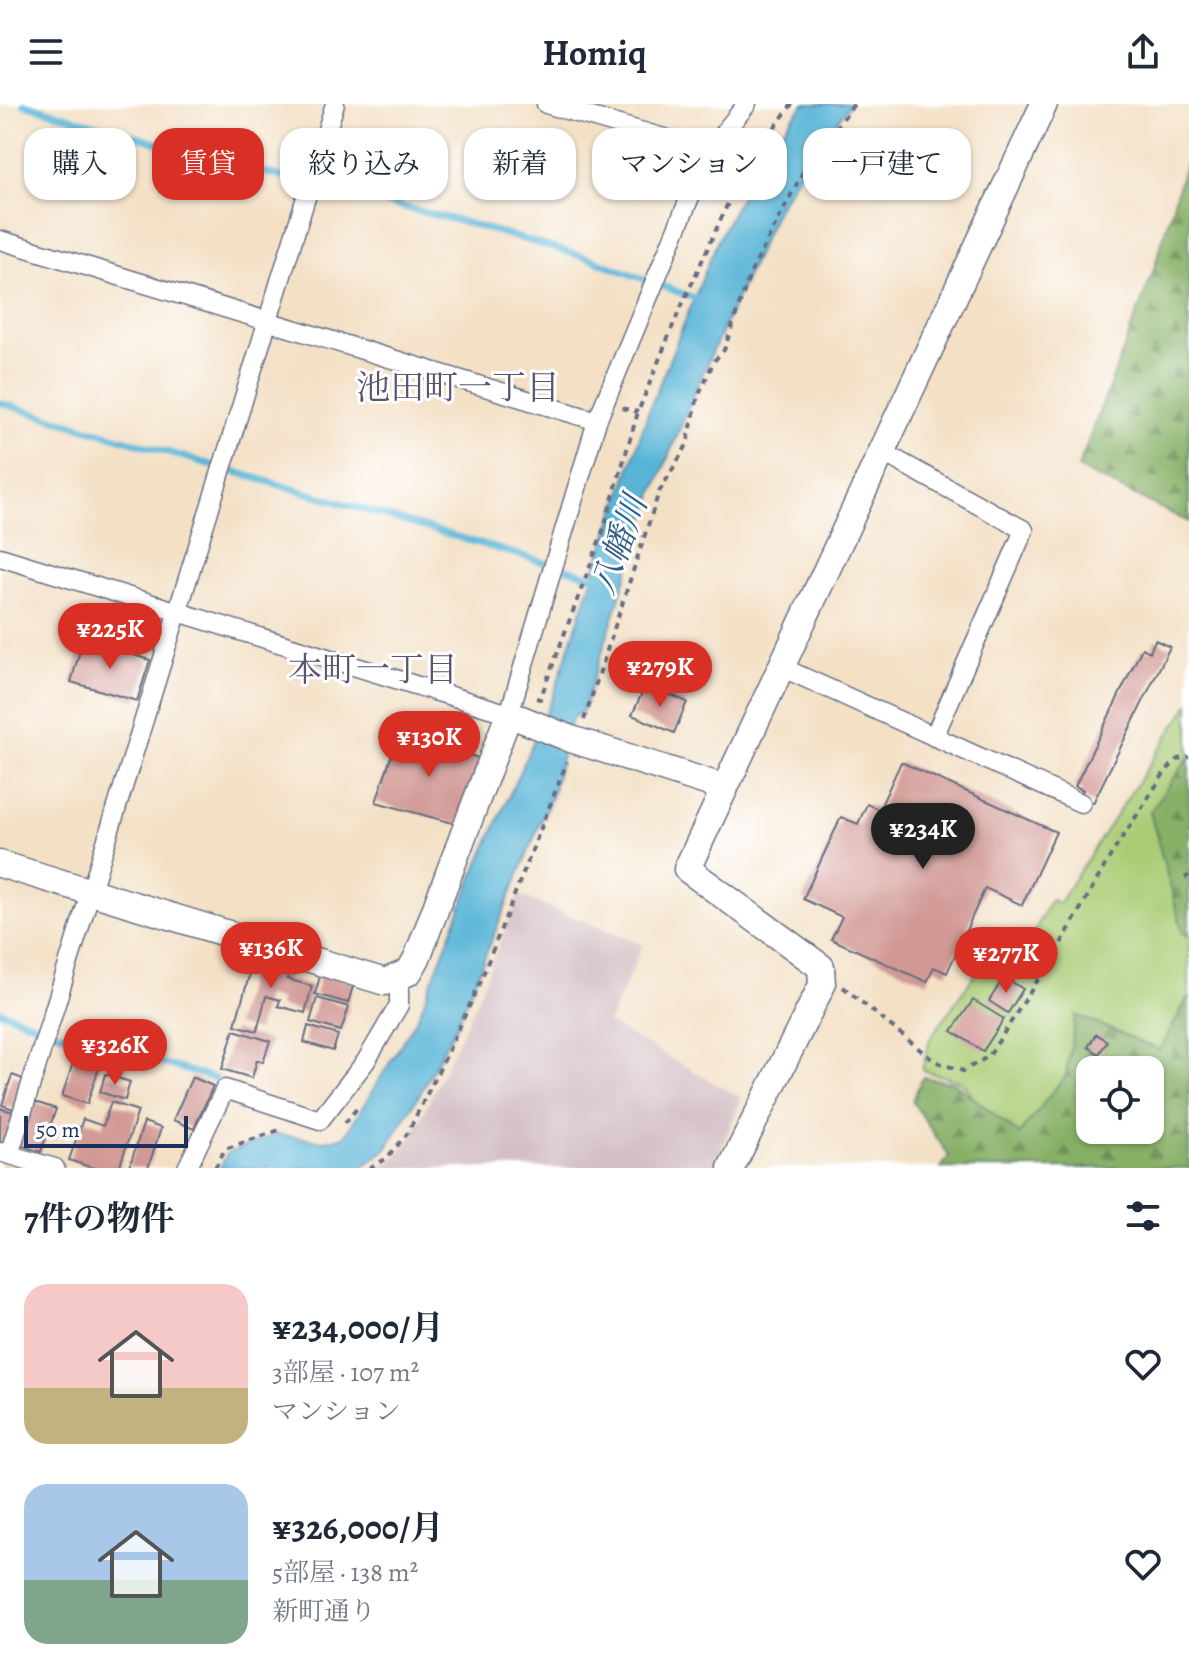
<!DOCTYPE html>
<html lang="ja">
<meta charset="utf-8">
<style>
:root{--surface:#fff;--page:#f6f6f7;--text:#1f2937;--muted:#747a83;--accent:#d93025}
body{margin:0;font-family:Alegreya,"Noto Serif JP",serif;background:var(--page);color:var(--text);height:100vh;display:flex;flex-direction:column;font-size:30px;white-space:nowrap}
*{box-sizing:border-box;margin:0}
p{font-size:26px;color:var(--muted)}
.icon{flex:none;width:44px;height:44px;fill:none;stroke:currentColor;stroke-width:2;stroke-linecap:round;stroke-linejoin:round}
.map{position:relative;height:1064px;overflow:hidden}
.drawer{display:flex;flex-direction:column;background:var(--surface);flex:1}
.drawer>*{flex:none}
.hud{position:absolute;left:24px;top:24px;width:1142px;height:72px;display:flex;gap:16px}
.fabs{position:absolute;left:1076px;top:952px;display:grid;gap:16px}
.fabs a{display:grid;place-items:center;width:88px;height:88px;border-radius:16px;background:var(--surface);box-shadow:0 2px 6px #0004;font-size:40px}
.scale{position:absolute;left:24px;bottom:20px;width:164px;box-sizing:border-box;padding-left:8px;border:4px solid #1b2f5e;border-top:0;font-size:22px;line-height:28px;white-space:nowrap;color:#1b2f5e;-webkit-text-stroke:6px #fff;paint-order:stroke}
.price{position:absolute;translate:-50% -68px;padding:0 18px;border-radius:28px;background:var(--accent);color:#fff;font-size:26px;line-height:52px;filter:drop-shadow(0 2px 4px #0008)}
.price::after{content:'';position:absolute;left:50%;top:48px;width:24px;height:18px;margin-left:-12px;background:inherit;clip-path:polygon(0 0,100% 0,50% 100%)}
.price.current{background:#222;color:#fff}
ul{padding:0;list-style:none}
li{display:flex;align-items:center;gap:24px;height:200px;padding:0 24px}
li span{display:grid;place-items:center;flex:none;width:224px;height:160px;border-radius:24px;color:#555}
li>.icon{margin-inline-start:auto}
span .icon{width:96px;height:96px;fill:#fffc;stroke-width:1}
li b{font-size:34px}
h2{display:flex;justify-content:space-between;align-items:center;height:96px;padding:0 24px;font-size:34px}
.chip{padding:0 28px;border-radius:24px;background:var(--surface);box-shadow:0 2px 6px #0004;font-size:28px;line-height:72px}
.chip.current{background:var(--accent);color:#fff}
header{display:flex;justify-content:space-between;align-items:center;height:104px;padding:0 24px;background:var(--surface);font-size:36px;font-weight:700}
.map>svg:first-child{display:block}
.industrial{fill:#d2bec3}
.green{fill:#aacc75;stroke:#627e6a;stroke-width:2}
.forest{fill:url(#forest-firs);stroke:#517062;stroke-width:2;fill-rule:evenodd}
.water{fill:#59b5d7;stroke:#3a729a;stroke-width:2}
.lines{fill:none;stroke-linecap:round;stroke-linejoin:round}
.stream{stroke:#59b5d7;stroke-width:7}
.building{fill:#d19994}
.street-casing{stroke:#676d82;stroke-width:21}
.secondary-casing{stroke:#676d82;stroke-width:29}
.path{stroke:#676d82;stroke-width:4;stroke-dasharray:6 6;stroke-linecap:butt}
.street{stroke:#fff;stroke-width:18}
.secondary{stroke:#fff;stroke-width:26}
.labels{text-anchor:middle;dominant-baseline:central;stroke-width:6;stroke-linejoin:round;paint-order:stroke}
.neighbourhood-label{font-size:34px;fill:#5b5471;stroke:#fff}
.water-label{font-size:34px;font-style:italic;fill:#315e88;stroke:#fff}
</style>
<header><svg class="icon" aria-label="menu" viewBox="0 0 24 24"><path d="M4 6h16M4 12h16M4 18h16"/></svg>Homiq<svg class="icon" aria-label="share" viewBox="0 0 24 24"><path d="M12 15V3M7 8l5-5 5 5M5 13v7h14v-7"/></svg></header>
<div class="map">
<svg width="1189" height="1064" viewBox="0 0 1189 1064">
<defs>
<pattern id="forest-firs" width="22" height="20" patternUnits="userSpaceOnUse" patternTransform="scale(2)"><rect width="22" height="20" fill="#87b066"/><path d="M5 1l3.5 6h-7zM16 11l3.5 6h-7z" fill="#6e9057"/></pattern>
</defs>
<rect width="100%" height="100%" fill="#fff"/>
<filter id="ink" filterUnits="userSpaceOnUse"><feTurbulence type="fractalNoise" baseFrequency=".0125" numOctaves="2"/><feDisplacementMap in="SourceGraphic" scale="16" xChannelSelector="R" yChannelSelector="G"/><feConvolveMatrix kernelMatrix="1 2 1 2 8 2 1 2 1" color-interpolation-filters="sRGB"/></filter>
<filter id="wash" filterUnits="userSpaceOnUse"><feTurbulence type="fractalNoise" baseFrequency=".006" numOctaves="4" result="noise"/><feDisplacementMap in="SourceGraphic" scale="32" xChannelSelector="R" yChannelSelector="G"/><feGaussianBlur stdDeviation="1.8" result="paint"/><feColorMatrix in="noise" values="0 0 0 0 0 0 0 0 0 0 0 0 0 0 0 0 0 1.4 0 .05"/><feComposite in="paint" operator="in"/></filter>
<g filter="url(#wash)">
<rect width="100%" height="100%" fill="#f3e0c5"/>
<path class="industrial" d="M519,791L643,841L608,919L741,994L714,1064H377L389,1058L412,1033L473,906Z"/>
<path class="green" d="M1189,600V953L1150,966H1090V1026L1024,1064L962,978L922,966L930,935L996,840L1024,848L1051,795L1058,800Z"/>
<path class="forest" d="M1189,47V418L1078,364L1153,168Z
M1189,653V832L1183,829L1150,708Z
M1189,891V1064H941L949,1052L912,997L923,973L955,979L1019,1030L1066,971L1076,911L1160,946ZM1090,966H1150V1026H1090Z"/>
<path class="water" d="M804,0H850L798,71L777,105L702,271L654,387L583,607L572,614L551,693L457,920L421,988L385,1046L361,1064H220L227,1049L277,1030L323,1037L344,1033L418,913L473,773L552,595L649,306L717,138L736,101L775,36Z"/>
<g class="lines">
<path class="stream" d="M24,0L223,58L463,118L588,154L702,197
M0,299L601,475
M0,907L41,923
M52,927L216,975"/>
</g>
<g id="blocks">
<path class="building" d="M83,536L150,556L137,597L71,578Z
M1155,536L1170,543L1093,699L1079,693L1083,686L1075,682L1142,544L1150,548Z
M646,580L687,598L674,629L632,611Z
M400,626L484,656L460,721L376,698Z
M901,658L1056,728L1022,801L985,784L947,869L934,863L927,878L831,835L842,813L803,795L841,713L858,720L867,700L879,706Z
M264,849L292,856L287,875L312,882L305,909L278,902L280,896L266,892L257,927L235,921L254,855L262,857Z
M321,869L354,879L348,899L315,890Z
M1004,873L1023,885L1008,909L989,897Z
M317,894L349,903L341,927L310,918Z
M973,896L1004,915L983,947L952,927Z
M308,922L338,931L333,947L304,938Z
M234,926L270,937L263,958L257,956L252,974L222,965Z
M1096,930L1107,937L1099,950L1088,943Z
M77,947L102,955L87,1000L62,992Z
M105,970L130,978L125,996L100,988Z
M12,971L26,976L16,1006L2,1001Z
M192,973L213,982L194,1025L173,1016Z
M32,997L56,1005L41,1048L17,1040Z
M111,998L138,1007L119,1064H93L69,1056L83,1015L103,1022Z
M0,1004L16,1009L6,1042L0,1040Z
M144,1018L161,1024L148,1064H129Z"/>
</g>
</g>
<g filter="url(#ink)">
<use href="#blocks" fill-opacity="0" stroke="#676d82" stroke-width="2"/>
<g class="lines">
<defs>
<path id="street" d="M546,0L709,47
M0,136L597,317
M882,348L1024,426L934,633
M0,453L509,610L597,317L709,47L747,0
M781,563L1081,699
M0,1048L55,1064
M9,1051L335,0
M187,1064L225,985L320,1016L366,957L399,901V873"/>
<path id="secondary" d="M0,760L385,878L409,868L417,854L509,610L571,635L725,684
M731,1064L822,881L821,863L687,765L1044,0"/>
</defs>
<use href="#street" class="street-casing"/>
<use href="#secondary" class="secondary-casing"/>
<path class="path" d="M622,304L638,308
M536,594L540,595L603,427L638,308L674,219L742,68L792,0
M584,616L659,388L687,341L698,292L714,257L724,246L750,170L804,66L854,0
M1185,774L1189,771
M843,883L934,957L963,967L989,952L1059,843L1111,751L1165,668L1178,655L1189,653
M345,1019L357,1004
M215,1064L225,1045L282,1025
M369,1064L386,1055L407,1030L445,954L478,883L567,658"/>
<use href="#street" class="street"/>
<use href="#secondary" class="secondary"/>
</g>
</g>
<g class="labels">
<g class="neighbourhood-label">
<text x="458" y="283">池田町一丁目</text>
<text x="373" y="565">本町一丁目</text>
</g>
<g class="water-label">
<text transform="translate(619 441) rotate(-70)">八幡川</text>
</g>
</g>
</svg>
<div class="fabs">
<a><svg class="icon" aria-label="locate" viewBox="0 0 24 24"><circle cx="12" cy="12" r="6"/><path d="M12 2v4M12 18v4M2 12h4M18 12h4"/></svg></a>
</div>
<div class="scale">50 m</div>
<b class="price" style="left:110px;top:567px">¥225K</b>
<b class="price" style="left:660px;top:605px">¥279K</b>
<b class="price" style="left:429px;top:675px">¥130K</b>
<b class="price current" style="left:923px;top:767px">¥234K</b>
<b class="price" style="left:271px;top:886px">¥136K</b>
<b class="price" style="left:1006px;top:891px">¥277K</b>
<b class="price" style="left:115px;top:983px">¥326K</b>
<div class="hud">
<a class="chip">購入</a>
<a class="chip current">賃貸</a>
<a class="chip">絞り込み</a>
<a class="chip">新着</a>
<a class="chip">マンション</a>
<a class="chip">一戸建て</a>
</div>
</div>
<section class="drawer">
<h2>7件の物件<svg class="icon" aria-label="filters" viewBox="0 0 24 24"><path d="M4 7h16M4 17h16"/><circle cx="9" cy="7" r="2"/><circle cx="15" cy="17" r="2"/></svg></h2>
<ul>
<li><span style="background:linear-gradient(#f6c9c9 65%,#c2b280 0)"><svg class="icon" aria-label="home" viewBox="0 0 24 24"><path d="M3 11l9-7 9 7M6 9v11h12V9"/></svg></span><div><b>¥234,000/月</b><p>3部屋 · 107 m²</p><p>マンション</p></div><svg class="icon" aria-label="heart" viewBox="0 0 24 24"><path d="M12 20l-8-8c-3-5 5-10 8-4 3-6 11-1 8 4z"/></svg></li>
<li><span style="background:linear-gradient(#a9c7e8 60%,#7fa58c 0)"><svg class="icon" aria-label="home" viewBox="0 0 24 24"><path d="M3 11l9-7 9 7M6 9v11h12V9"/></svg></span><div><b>¥326,000/月</b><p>5部屋 · 138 m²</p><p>新町通り</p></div><svg class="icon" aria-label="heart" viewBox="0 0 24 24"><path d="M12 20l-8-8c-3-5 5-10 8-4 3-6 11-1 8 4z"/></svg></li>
</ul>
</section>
